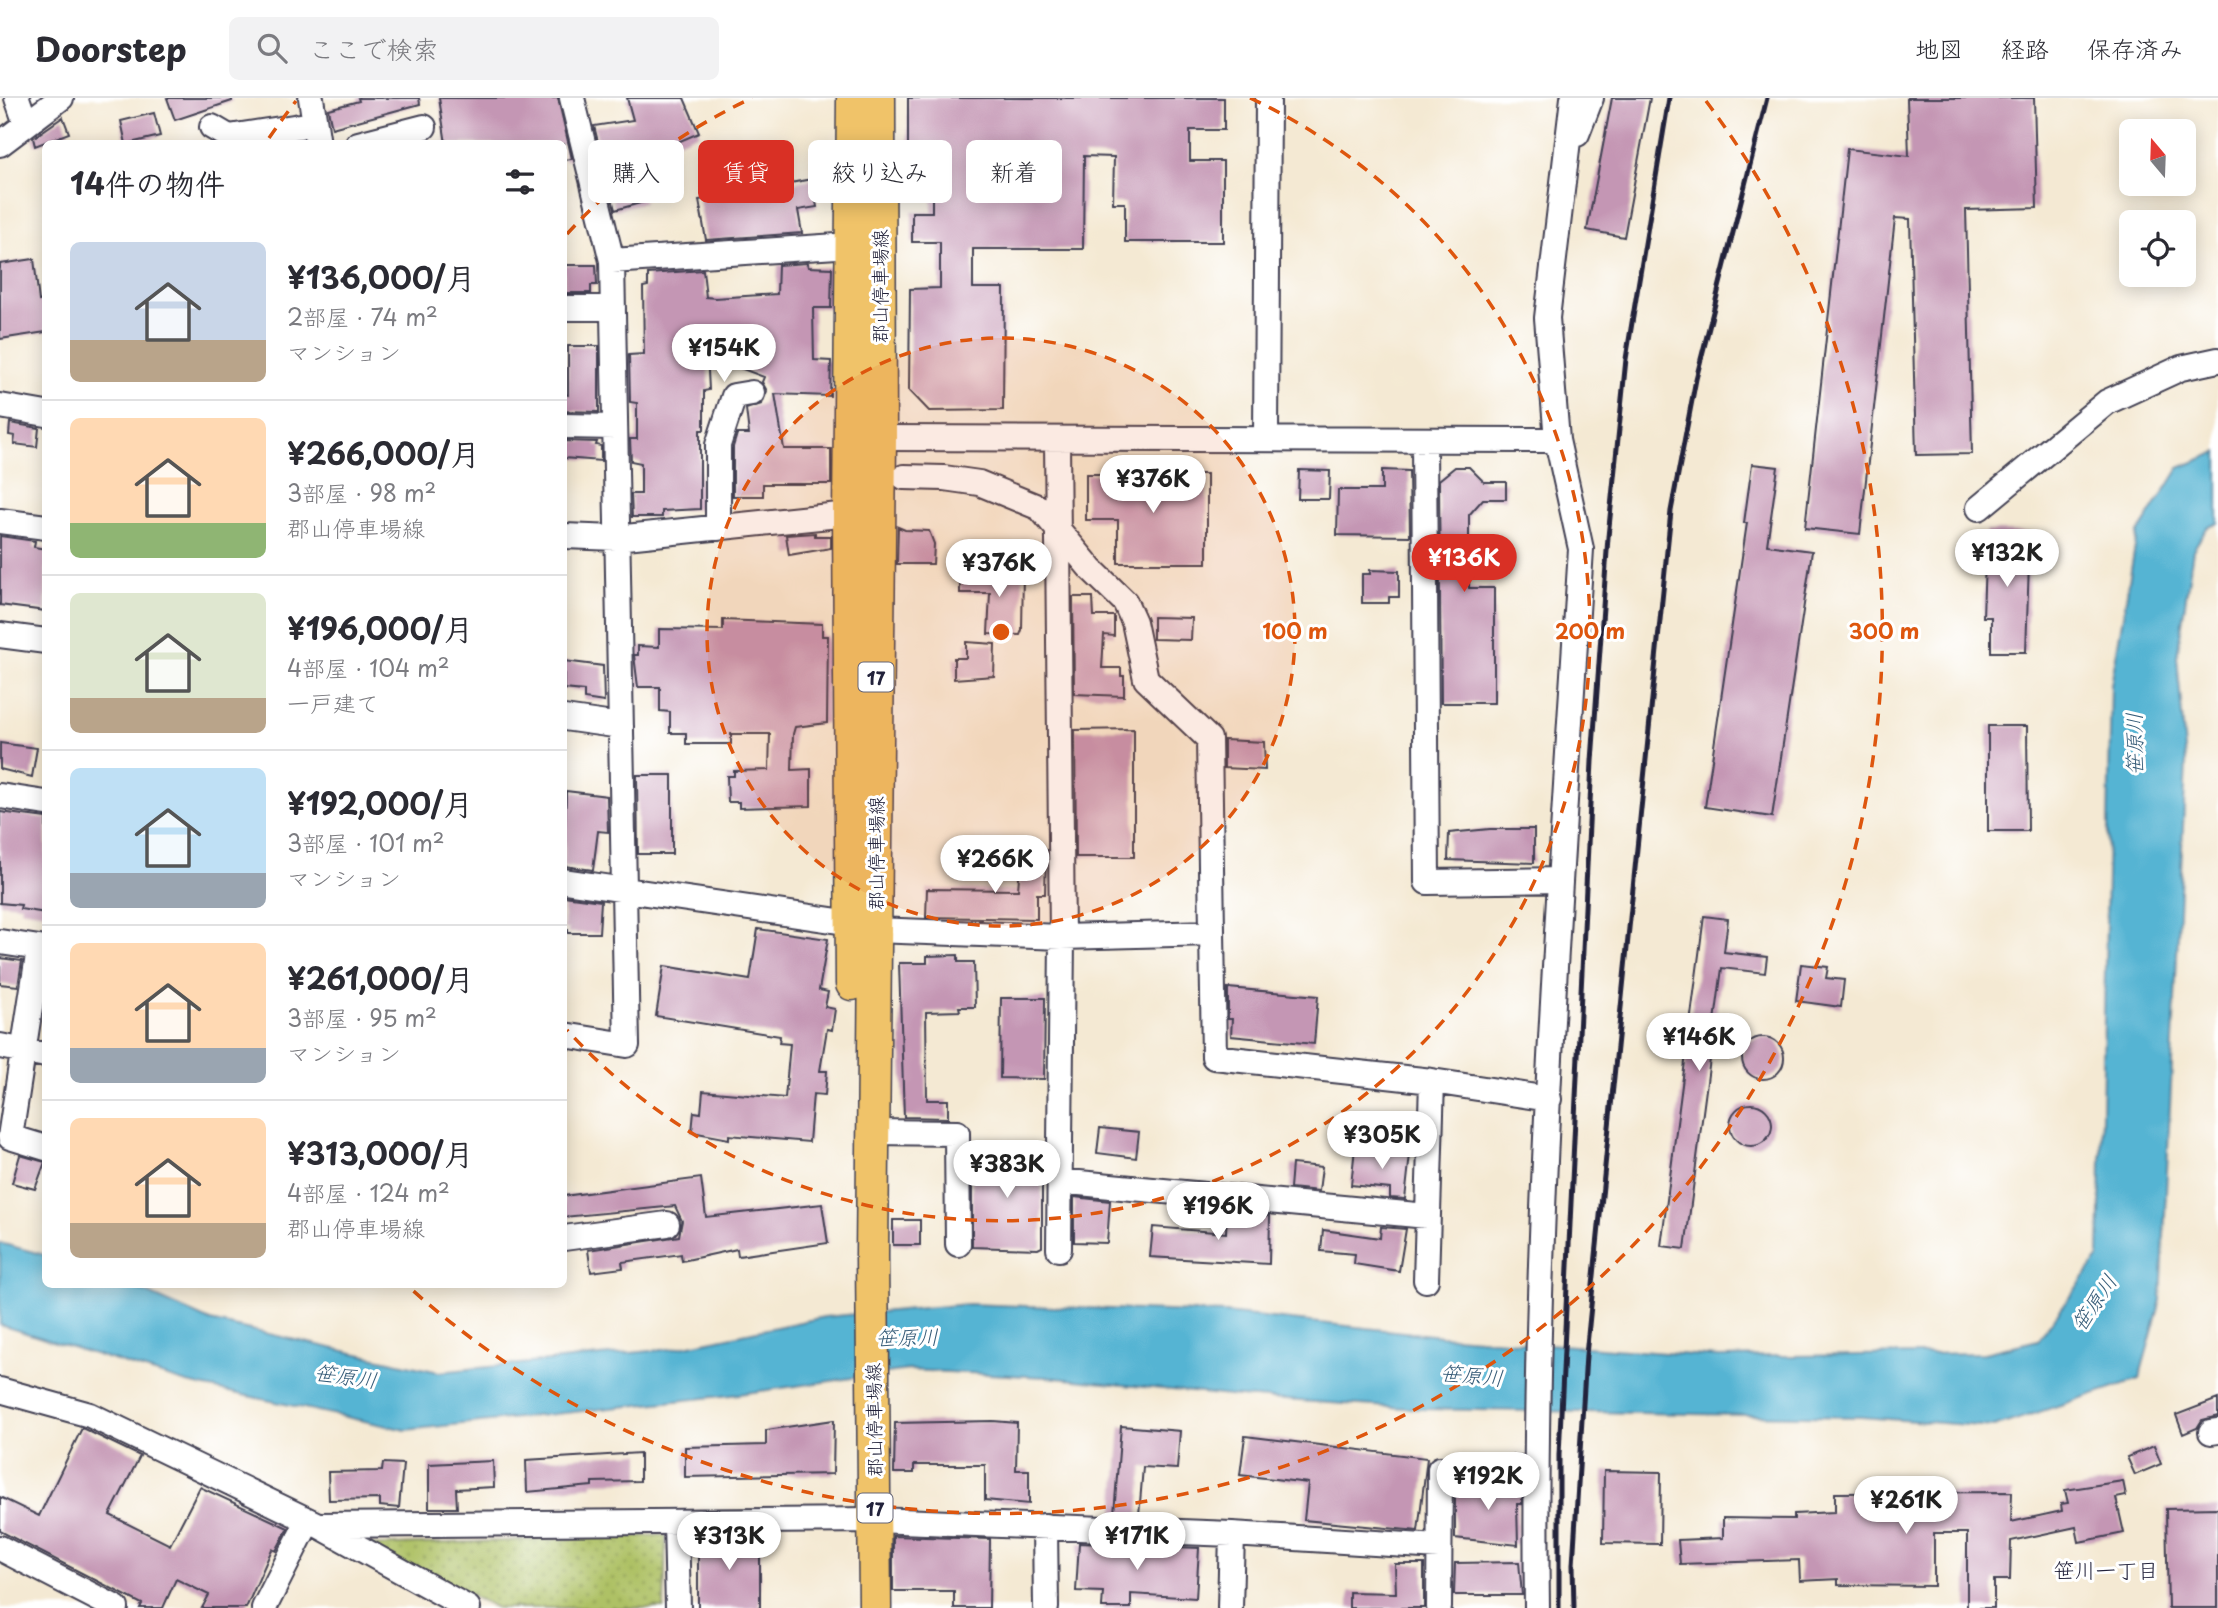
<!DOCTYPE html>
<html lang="ja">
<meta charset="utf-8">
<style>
:root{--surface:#fff;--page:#f2f2f3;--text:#2b2b33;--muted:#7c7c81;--line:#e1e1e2;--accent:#d93025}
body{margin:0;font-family:"Playpen Sans","Klee One",sans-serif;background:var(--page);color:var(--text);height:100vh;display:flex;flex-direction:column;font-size:26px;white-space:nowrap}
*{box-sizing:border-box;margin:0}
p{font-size:23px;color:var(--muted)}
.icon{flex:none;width:38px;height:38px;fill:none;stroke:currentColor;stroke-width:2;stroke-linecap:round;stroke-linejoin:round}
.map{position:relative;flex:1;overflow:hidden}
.details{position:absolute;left:42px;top:42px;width:525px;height:1148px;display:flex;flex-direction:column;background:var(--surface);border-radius:10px;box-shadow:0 4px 18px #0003}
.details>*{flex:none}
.banner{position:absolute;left:588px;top:42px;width:665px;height:63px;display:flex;gap:14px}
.needle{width:46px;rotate:341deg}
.fabs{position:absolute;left:2119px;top:21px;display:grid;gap:14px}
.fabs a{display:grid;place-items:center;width:77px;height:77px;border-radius:10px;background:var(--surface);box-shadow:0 4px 18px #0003;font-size:35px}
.price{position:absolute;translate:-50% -60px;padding:0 16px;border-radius:24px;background:#fff;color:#222;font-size:23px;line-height:46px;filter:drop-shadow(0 2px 4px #0008)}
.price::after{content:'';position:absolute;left:50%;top:42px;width:21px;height:16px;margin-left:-10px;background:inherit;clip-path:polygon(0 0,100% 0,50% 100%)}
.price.current{background:var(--accent);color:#fff}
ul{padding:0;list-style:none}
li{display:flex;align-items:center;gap:21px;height:175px;padding:0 28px}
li+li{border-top:2px solid var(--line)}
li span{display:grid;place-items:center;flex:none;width:196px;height:140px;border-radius:10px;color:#555}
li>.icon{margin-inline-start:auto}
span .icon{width:84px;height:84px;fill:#fffc;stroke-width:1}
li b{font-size:30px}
h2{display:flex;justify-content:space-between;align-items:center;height:84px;padding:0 28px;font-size:30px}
.tag{padding:0 24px;border-radius:10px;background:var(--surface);box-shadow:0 4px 18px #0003;font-size:24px;line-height:63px}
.tag.current{background:var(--accent);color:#fff}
header{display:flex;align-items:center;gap:42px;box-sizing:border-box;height:98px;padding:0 35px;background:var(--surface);border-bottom:2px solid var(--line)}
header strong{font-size:33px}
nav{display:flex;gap:38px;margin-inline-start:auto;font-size:24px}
.search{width:490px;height:63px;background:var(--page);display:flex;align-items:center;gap:18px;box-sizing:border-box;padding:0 24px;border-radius:10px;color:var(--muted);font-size:26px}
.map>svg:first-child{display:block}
.park{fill:url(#park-dots);stroke:#687250;stroke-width:2}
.water{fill:#54b4d3;stroke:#3b6b87;stroke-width:2}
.building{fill:#c496b4}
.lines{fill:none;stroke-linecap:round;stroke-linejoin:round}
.minor-casing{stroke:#424052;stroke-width:28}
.major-casing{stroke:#424052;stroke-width:35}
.minor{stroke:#fff;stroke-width:24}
.major{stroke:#f0c369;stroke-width:32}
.rail{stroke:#22223b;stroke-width:5}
.ring{fill:none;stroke:#de560e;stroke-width:3.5;stroke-dasharray:12 9}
.labels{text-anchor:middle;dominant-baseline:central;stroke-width:6;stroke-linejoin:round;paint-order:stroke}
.shield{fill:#fff;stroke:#646476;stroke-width:2}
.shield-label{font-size:18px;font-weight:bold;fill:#22223b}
.street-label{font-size:19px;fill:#22223b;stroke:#fff}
.water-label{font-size:21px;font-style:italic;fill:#365c78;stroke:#fff}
.neighbourhood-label{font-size:21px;fill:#22223b;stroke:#fff}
.centre{fill:#de560e;stroke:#fff;stroke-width:3.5}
.ring-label{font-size:21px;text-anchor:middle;font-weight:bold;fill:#de560e;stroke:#fff;stroke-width:6;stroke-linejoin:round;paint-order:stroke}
</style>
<header>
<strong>Doorstep</strong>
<div class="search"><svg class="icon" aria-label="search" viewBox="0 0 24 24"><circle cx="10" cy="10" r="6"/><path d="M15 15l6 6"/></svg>ここで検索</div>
<nav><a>地図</a><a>経路</a><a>保存済み</a></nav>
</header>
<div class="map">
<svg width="2218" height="1510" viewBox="0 0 2218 1510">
<defs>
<pattern id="park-dots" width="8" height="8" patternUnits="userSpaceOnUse" patternTransform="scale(1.75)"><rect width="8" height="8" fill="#aec165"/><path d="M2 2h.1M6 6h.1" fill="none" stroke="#8d9c54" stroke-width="1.8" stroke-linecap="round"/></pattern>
</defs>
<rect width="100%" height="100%" fill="#fff"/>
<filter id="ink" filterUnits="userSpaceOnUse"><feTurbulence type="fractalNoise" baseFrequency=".0143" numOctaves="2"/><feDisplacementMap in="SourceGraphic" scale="14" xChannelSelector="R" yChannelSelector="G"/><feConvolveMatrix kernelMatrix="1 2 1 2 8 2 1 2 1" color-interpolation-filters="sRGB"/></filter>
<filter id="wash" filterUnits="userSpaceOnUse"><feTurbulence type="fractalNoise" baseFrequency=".00686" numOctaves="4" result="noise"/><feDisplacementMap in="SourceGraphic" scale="28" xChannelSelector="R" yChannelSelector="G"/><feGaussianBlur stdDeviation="1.57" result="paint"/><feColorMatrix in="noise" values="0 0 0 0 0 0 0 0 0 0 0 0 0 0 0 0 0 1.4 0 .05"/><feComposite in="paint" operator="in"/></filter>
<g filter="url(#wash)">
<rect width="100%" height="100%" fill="#f4e9d3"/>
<path class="park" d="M666,1437L664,1510H497L367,1448Z"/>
<path class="water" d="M2218,354V425L2207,430L2193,452L2177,559L2186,664L2161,1202L2139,1281L1994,1329L1861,1319L1420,1311L1240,1299L1046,1279L908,1272L732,1297L406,1332L187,1285L0,1227V1145L45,1157L46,1186L129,1187L210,1223L439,1274L671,1251L824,1219L968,1206L1225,1215L1441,1238L1718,1259L1984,1255L2038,1242L2099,1159L2111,587L2137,437L2179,370Z"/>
<g id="blocks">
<path class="building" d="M167,0H232V3L175,22Z
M358,0H419L420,6L332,30L328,11L359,3Z
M439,0H558L572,61L564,62V46H446Z
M627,0H684L699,35L633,63L644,104L615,112L594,28L633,22Z
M908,0H1224V32H1190V63H1223V144H1125V105H1113L1114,59L1084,58L1083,151H973V190H1004L1003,312L929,313L909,292L910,191L940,190V144H912V114H932V58H908Z
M1612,0H1650L1624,139L1587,132Z
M1907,0H2034L2037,110L1966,112L1972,356L1916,357L1910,121L1895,120L1860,436L1805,430L1847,51L1909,58Z
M154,15L160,38L126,46L121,23Z
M63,19L69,35L35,48L33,40Z
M812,81L817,109L798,112L802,135L706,142L699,102Z
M34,161L39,203L46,202V234L0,241V166Z
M807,165L808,169L832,170L831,210H813L814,262L831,263L830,298L775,296L784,351H831V386H763V398H733V349L737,336H749L746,311L762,306L767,293L762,284L764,279L732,267L746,230L706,233L709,292L704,293V332H700V411L662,413V419H632L631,396H641V365L631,363L630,341H637V305L630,304L629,257L644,256L643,189L648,188V176L703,172L706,199L715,200L777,196L778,167Z
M564,167H596L597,187H591V195H564Z
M568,248H599V314L564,313V296L568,297Z
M10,325L39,330L37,349L14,346L15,338L9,337Z
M564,343L597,344L596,347L601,348V363L564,360Z
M1752,366L1778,369L1767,447L1812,453L1772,719L1705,709L1747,425H1744Z
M1455,369H1469L1484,384H1506V401H1483L1469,417V490H1494V605H1441L1439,382Z
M1299,372L1330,373L1329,401H1298Z
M1382,372L1409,373L1410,438L1337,437L1338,392H1382Z
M1086,376H1207V465H1118V422H1086Z
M898,429L905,432L929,433L934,446L933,466H897Z
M1986,433L2030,434L2026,554H1991V519H1983Z
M815,435V438H831V450L789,457L786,437Z
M0,438L35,443L34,449L46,451V513L0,507Z
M1370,472L1399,473V499H1389V505H1362V476H1370Z
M960,475H1023L1022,532L1020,537L988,536L990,495H960Z
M1073,499H1093L1094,518H1114V538L1104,537L1102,570H1121V578H1124V598L1074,596Z
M1153,519L1192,520L1191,542L1153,541Z
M723,522L822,526V538H828L827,625L795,629L793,636L792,672L811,671V708L739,710V704H728L727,678H734V673L769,672L770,636H731V646H686V635H670V614L660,613V589H638L634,557H638V548L659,549V531L723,532Z
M966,544L995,546L994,578L954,581V560H966Z
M564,563L603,568L604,604L584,601V593L564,591Z
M1988,628H2027L2028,733H1988Z
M1134,631V759H1076L1075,632Z
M1224,642L1264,644L1265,672L1224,670Z
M0,645L37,650L32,679L0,671Z
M637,677H672V756H638Z
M566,693L607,698L608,734L598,733L593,772L564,768Z
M0,714L46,720V815L20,811L21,807L0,805Z
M1490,731H1534V765L1448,762L1449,735Z
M1021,752H1046L1045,796H1037V821L926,819L927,791L1018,792Z
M564,798L601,803L599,835H568V831H564Z
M1704,818L1728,821L1724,854L1767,859L1765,875L1722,870L1685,1151L1661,1148Z
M758,831L828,841L819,892L828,894L825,909L835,911L832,932L827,931L820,973H827L825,997L813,996L809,1044L729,1037V1041L692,1034L694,1014L701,1015L703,993L785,1000L790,946L779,945L780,938L656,918L664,868L750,882Z
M958,857V864H974L975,909H959L960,913L926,914L927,1002H948V1020L904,1019L899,865H927V858Z
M0,860L22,863L18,888L0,886Z
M1801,866L1828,869L1826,880L1844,882L1841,909L1796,903Z
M1228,890L1318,898L1314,946L1231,938L1232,921H1228Z
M1001,900H1045L1044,981L1000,980Z
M1742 960a21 21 0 1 1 42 0a21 21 0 1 1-42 0Z
M1730 1027a21 21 0 1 1 42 0a21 21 0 1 1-42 0Z
M1100,1030L1139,1034L1136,1060L1097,1055Z
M1355,1050L1410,1056L1405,1101L1390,1100V1091L1351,1087Z
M1042,1054V1149L1038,1151L972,1149V1056Z
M20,1057L45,1064L35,1091L12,1085Z
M1292,1066L1322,1069L1319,1093L1290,1090Z
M701,1080L706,1119L822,1106L828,1145L738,1158L737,1151L682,1163L681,1156L622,1164L623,1170L591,1174L588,1152L679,1138L682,1123L675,1108L564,1119V1098Z
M1074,1099L1110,1103L1107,1145L1074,1144Z
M1227,1114L1270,1118L1269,1166L1150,1159L1153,1129L1226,1135Z
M893,1122H920V1147H893Z
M1381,1129L1406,1131L1399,1173L1354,1166L1355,1156L1321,1153L1323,1132L1380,1140Z
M2218,1301V1318L2202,1322L2197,1330L2183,1336L2176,1317Z
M834,1322L833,1376L685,1379V1349L766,1347V1332Z
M993,1323L1017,1325L1016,1372H1029V1406L985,1402V1367H914V1375H894L895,1325Z
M1121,1328L1180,1333L1177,1371L1143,1369L1139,1417L1114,1416Z
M82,1330L140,1358L110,1417L170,1447L200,1389L288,1430L276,1453L272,1451L246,1510H202L209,1497L176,1481L163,1510H140L142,1506L0,1433V1399L39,1418Z
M1245,1338L1427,1360L1418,1433L1304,1422L1308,1385L1240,1377Z
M2154,1348L2161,1366L2135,1377L2127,1359Z
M640,1355V1383L592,1384V1388L527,1394L526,1362Z
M493,1363L494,1389L456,1391L457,1410H429V1366Z
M383,1365L403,1366L399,1410L380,1408V1401L329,1402L328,1374L382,1373Z
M1604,1373L1661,1374L1660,1446L1603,1445Z
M2123,1383L2126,1398L2116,1400L2124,1435L2079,1444L2076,1429L2011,1443L2010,1482H1994V1510H1967V1435H1934V1488L1838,1487V1481L1800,1483L1799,1462L1680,1466L1678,1442L1723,1440V1420L1794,1421V1416L1835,1414V1395L2012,1394L2011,1424L2062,1413L2061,1406L2068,1405L2065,1392Z
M1517,1385L1522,1389V1406H1517L1518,1447L1455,1440V1386Z
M2218,1410V1510H2168L2166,1411Z
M893,1438L990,1441L989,1510H954V1493H893Z
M698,1439H760V1510H698Z
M1079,1445L1199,1450L1196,1500L1131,1496V1510H1102L1103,1494L1076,1493Z
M1519,1464L1522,1497H1454L1455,1465Z
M1395,1466H1424V1510H1349V1494L1396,1495Z"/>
</g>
</g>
<g filter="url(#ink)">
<use href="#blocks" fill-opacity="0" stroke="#424052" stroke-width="2"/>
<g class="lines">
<defs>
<path id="minor" d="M17,0L26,26
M311,0L318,46
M212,29L229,39L313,26
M1577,36L1591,0
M0,46L61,0
M358,46L424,29
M612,163L867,146
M564,210H613
M0,308L46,316
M564,328L615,329
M1266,339L1268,0
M880,340L1557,342
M1424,342L1427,784L1560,782
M1057,343L1062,839L1059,1151
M904,379L944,380L979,385L1040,410L1091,471L1125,504L1134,524L1146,581L1209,641L1214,959L1432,983L1549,1001
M1979,410L2107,304L2181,270L2218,262
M0,423L46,429
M718,430V347L734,298L752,295
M564,438L616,440L849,416
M0,537L46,543
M564,620L621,628
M0,698L46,705
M564,783L852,825L874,832L1062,839L1211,835
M0,844L46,851
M39,851L10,1039L46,1050
M564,937L627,947L612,163L572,0
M0,948L46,957
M873,1034L957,1035L958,1146
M1058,1083L1427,1118
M564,1140L667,1126
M1426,1182L1432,983
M0,1292L90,1317L318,1427L468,1510
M2211,1334L2218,1333
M676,1424L678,1510
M318,1427L875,1422L1232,1436L1439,1449
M1045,1428L1046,1510
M0,1450L116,1510
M264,1510L308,1423
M1230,1510L1232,1436
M1439,1510L1440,1371L1535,1370
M1537,1510C1532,1157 1559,803 1581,451L1557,342L1547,220L1573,0"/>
<path id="major" d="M852,886L849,416L853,0
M875,1510L872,1157L880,340L879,0"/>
</defs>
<use href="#minor" class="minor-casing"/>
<use href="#major" class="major-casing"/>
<use href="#minor" class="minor"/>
<use href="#major" class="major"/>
<path class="rail" d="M1559,1510V1357L1592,663L1608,439L1626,261L1669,0
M1574,1510L1573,1467L1586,1257L1671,413L1696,281L1767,0"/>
</g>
</g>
<circle cx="1001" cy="534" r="294" fill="#de560e" fill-opacity=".12"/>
<g class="ring">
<circle cx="1001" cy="534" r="294"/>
<path d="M567 136A589 589 0 0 1 752 0M1250 0A589 589 0 1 1 567 932"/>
<path d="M269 40A883 883 0 0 1 296 3M1706 3A883 883 0 0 1 410 1190"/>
</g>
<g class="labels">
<g class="shield">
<rect x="858.5" y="564.5" width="35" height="29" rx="5"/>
<rect x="857.5" y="1395.5" width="35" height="29" rx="5"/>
</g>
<g class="shield-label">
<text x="876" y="579">17</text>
<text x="875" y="1410">17</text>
</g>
<g class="street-label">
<text transform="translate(879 188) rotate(-90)">郡山停車場線</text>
<text transform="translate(875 755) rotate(-90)">郡山停車場線</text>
<text transform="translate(873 1322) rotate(-91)">郡山停車場線</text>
</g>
<g class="water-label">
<text transform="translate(2133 646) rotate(-91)">笹原川</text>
<text transform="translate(2093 1204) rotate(-56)">笹原川</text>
<text transform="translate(907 1238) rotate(-1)">笹原川</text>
<text transform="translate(1472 1276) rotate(5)">笹原川</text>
<text transform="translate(346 1277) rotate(8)">笹原川</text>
</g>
<g class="neighbourhood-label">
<text x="2106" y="1471">笹川一丁目</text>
</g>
</g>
<circle cx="1001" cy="534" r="10" class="centre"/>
<g class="ring-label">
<text x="1295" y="541">100 m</text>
<text x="1590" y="541">200 m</text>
<text x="1884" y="541">300 m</text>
</g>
</svg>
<div class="fabs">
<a><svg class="needle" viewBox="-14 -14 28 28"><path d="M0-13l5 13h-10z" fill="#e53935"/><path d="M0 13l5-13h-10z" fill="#7c7c81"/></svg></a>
<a><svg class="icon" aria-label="locate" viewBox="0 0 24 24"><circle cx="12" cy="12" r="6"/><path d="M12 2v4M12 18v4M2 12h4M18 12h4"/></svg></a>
</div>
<b class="price" style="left:724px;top:286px">¥154K</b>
<b class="price" style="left:1153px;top:417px">¥376K</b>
<b class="price" style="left:2007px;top:491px">¥132K</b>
<b class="price current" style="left:1464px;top:496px">¥136K</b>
<b class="price" style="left:999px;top:501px">¥376K</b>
<b class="price" style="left:995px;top:797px">¥266K</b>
<b class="price" style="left:1699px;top:975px">¥146K</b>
<b class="price" style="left:1382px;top:1073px">¥305K</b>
<b class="price" style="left:1007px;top:1102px">¥383K</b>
<b class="price" style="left:1218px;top:1144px">¥196K</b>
<b class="price" style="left:1488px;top:1414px">¥192K</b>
<b class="price" style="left:1906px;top:1438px">¥261K</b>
<b class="price" style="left:729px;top:1474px">¥313K</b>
<b class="price" style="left:1137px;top:1474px">¥171K</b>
<div class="banner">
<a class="tag">購入</a>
<a class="tag current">賃貸</a>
<a class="tag">絞り込み</a>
<a class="tag">新着</a>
</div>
<section class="details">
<h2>14件の物件<svg class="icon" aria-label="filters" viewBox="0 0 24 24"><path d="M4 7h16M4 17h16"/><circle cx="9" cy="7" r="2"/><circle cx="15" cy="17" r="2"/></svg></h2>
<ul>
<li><span style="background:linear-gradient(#c9d6e8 70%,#b9a48a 0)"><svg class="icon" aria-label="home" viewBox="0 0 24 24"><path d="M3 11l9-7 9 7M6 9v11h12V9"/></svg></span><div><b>¥136,000/月</b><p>2部屋 · 74 m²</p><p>マンション</p></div></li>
<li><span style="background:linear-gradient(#ffd9b3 75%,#8fb573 0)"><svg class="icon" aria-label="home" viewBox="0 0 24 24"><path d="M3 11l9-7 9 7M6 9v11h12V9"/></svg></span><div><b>¥266,000/月</b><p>3部屋 · 98 m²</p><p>郡山停車場線</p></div></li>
<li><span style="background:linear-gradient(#dfe7d0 75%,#b9a48a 0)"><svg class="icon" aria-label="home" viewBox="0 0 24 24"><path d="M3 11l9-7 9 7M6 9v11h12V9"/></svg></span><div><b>¥196,000/月</b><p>4部屋 · 104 m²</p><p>一戸建て</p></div></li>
<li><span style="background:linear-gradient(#bfe0f5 75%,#9aa5b1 0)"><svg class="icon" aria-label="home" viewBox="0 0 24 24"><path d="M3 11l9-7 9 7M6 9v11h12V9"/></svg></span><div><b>¥192,000/月</b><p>3部屋 · 101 m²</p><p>マンション</p></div></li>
<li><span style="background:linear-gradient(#ffd9b3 75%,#9aa5b1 0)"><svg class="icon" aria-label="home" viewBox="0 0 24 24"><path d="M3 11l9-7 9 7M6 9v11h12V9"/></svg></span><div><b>¥261,000/月</b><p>3部屋 · 95 m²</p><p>マンション</p></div></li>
<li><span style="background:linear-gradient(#ffd9b3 75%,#b9a48a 0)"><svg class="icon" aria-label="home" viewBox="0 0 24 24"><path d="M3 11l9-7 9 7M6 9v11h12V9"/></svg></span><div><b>¥313,000/月</b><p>4部屋 · 124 m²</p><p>郡山停車場線</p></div></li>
</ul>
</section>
</div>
